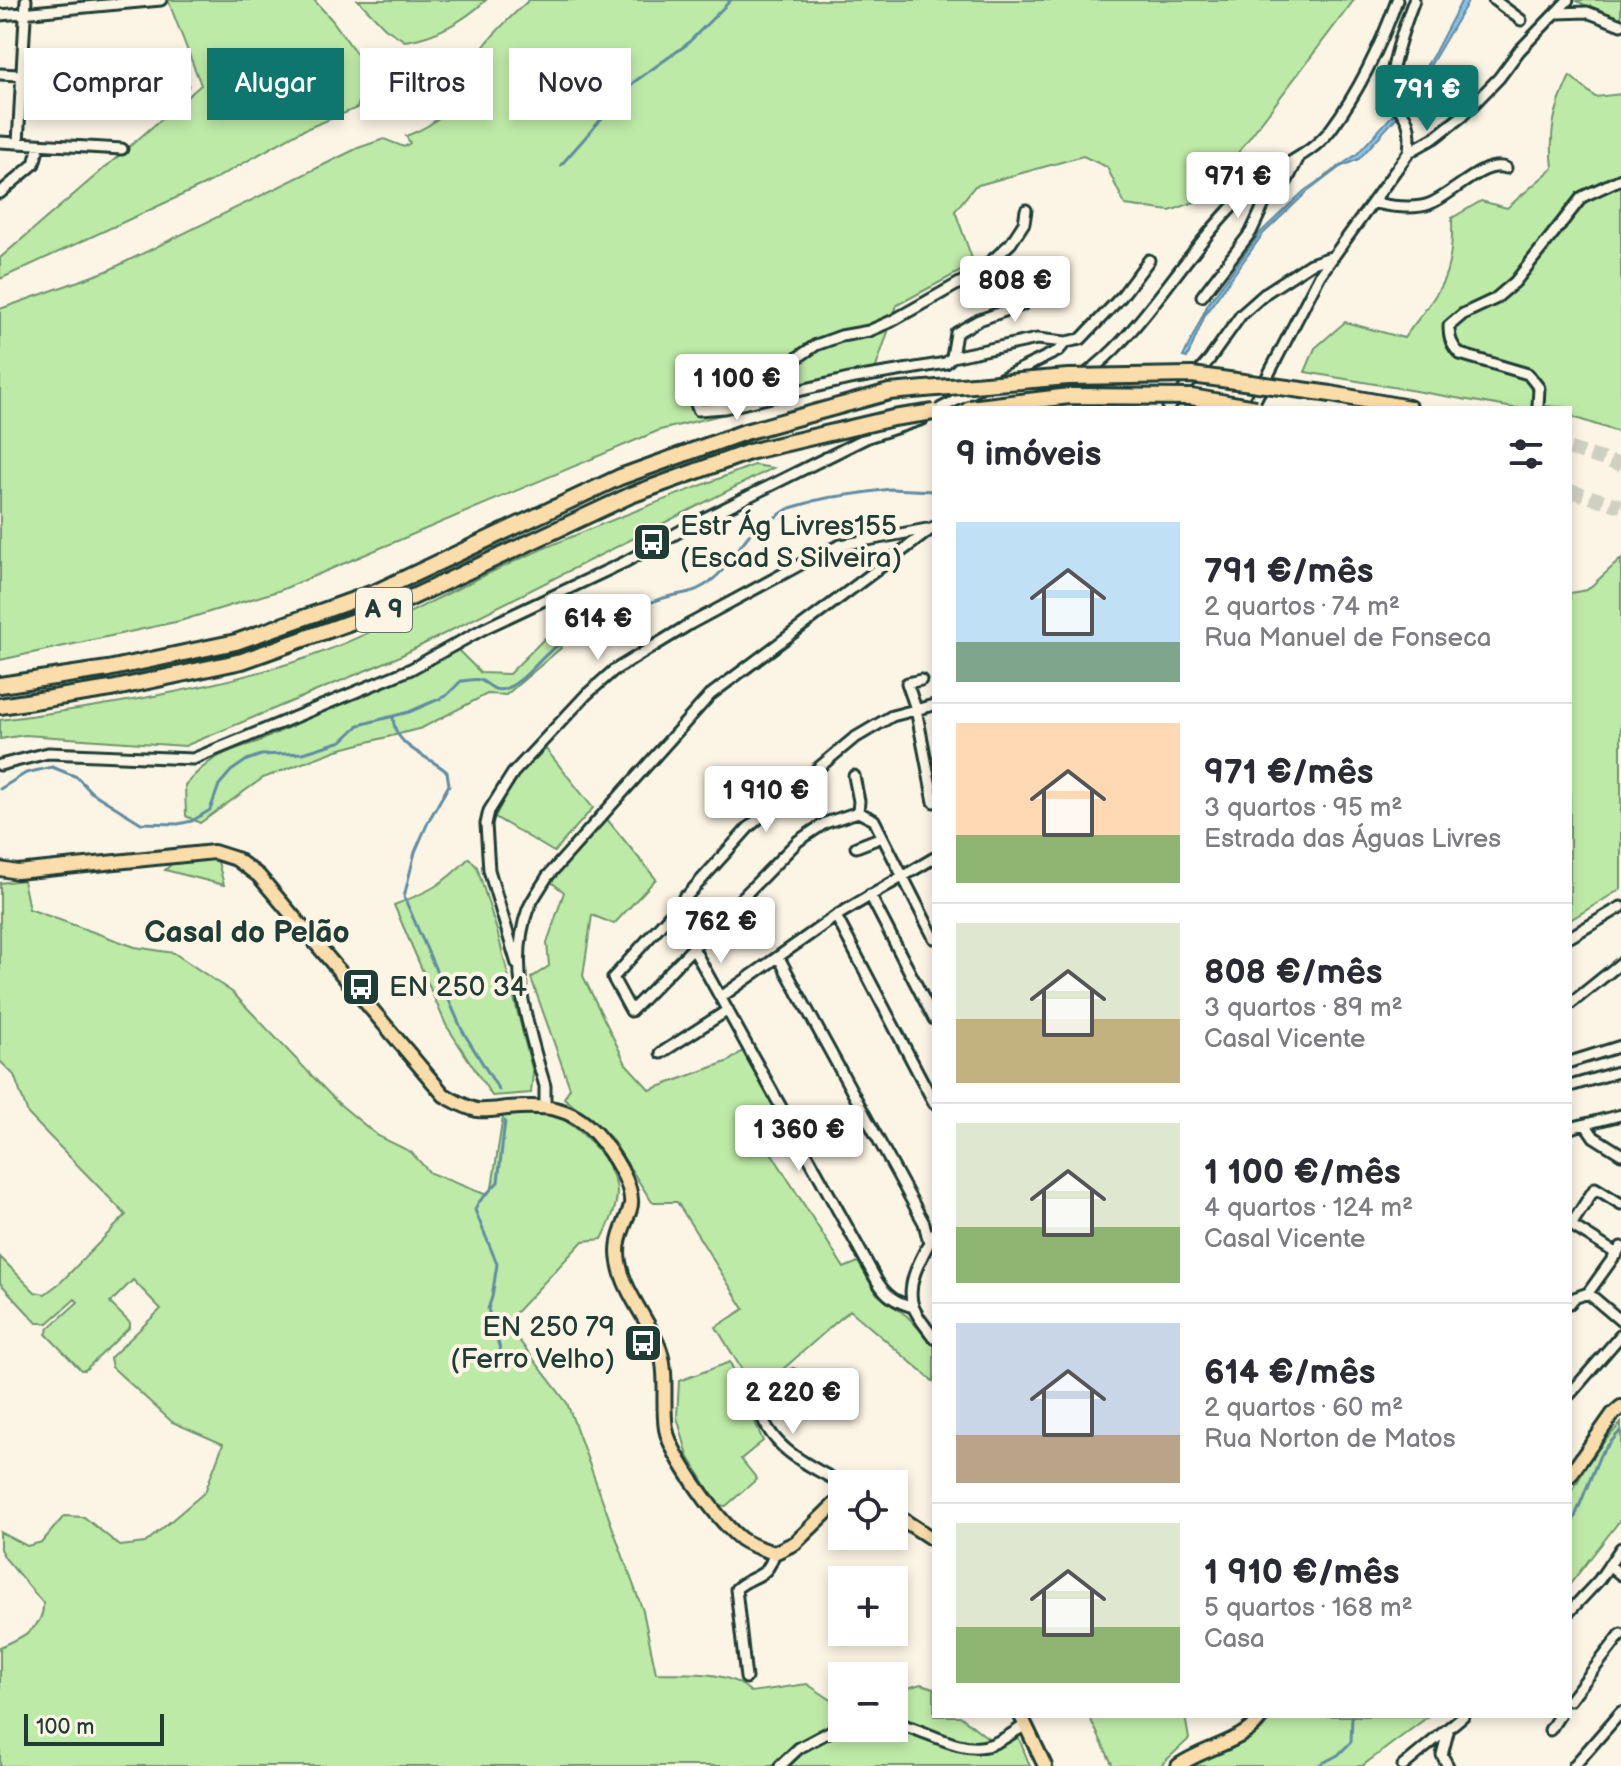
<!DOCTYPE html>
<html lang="pt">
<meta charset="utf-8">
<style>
:root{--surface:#fff;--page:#f7f7f7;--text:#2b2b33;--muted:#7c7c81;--line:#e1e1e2;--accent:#0f766e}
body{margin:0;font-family:"Balsamiq Sans",sans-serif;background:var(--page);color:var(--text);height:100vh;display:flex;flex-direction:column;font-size:30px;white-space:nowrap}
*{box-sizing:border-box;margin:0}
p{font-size:26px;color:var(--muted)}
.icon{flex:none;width:44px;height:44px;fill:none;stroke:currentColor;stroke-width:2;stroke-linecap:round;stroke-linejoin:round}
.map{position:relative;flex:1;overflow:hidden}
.drawer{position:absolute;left:932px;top:406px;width:640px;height:1312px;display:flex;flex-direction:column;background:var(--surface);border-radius:0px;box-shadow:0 4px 12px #0003}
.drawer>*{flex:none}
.guide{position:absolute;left:24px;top:48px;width:760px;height:72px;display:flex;gap:16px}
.controls{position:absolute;left:828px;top:1470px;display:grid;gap:16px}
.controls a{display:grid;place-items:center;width:80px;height:80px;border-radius:0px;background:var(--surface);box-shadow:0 4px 12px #0003;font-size:40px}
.scale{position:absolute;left:24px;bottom:20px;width:140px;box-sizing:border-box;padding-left:8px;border:4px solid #1f3d34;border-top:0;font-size:22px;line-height:28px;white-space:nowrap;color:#1f3d34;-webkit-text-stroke:6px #fcf5e5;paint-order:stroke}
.price{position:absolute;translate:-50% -68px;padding:0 18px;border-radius:8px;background:#fff;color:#222;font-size:26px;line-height:52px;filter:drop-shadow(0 2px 4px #0008)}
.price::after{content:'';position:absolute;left:50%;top:48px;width:24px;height:18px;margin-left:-12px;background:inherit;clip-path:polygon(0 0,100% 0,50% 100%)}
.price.active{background:var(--accent);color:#fff}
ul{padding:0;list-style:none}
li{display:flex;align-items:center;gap:24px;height:200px;padding:0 24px}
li+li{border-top:2px solid var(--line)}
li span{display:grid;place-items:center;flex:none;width:224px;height:160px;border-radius:0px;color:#555}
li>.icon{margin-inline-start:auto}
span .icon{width:96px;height:96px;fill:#fffc;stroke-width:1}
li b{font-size:34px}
h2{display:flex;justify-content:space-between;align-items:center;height:96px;padding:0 24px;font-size:34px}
.chip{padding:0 28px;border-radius:0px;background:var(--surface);box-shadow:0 4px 12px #0003;font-size:28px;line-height:72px}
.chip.active{background:var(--accent);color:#fff}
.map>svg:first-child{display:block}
.green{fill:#beeaa7;stroke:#6e946e;stroke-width:2}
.water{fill:#8bc1e9;stroke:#608ca1;stroke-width:2}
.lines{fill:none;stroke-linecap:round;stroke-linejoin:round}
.stream{stroke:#608ca1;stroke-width:3}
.highway-tunnel{stroke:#d0d0c2;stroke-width:14;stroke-dasharray:14 7;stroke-linecap:butt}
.minor-casing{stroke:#1f3d34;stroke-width:15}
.major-casing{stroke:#1f3d34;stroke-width:18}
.highway-casing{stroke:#1f3d34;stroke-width:20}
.minor{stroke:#fcf5e5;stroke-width:9}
.major{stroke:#fbddab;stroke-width:12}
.highway{stroke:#fbddab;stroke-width:14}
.highway-bridge-casing{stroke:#1f3d34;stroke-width:20;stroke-linecap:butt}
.highway-bridge{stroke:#fbddab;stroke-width:14}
.labels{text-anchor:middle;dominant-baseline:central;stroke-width:8;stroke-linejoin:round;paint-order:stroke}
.shield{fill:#fcf5e5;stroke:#617469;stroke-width:2}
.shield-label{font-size:26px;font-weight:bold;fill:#1f3d34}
.poi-label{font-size:28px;fill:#1f3d34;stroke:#fcf5e5;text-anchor:start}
.neighbourhood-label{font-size:30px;font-weight:bold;fill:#1f3d34;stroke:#fcf5e5}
</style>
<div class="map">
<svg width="1621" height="1766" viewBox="0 0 1621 1766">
<rect width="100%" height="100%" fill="#fcf5e5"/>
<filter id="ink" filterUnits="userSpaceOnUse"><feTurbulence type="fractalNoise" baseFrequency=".0125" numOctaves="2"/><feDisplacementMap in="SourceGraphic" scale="16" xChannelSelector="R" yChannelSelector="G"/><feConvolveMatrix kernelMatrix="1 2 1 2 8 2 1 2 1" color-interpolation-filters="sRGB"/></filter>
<g filter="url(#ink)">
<path class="green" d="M168,0H314L332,20L369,71L357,108L301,131L206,184L0,279V258L201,85Z
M358,0H486C464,21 435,37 405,41L385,28Z
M529,0H1354L1203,199L1170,211L1125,205L1107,167L1083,156L975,186L955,211L974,264L897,305L871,382L818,391L660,430L281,590L180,621L0,660V309L107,271L358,148L384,139L404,147L410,143L406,136C460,117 457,84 485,45C497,29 514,14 529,0Z
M1578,0H1621V24L1577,1Z
M1570,76L1595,97L1621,94V433L1576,418L1570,414V408L1547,406L1540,408H1514L1305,372L1315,348L1345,322L1404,338C1439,291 1454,280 1452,218L1481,201L1507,208L1553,168C1549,130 1554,110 1570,76Z
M754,465L773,468L398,657L185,746L25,735L0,739V720C98,707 196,692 291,663C358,642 417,608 479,578C568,535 662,501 754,465Z
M1621,559V889L1570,920V593L1587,590Z
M552,631L561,648L506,695L487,694L422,728L337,750L263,778L200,823L186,816L185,785C209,758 223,752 257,742L458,650L481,673L509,674Z
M546,749L593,808L554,852L495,817L515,778Z
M606,818L656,879L614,924L592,915L583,976L626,1064L650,1090L729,1061L745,1049L778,1116L757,1130L844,1268L858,1262L877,1294L907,1316L934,1345V1382L850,1310L756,1393L716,1327L744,1309L677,1202H652L610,1137L564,1098L570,1088L531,978L549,966L547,943L564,892L550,881Z
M217,858L224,885L165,870L174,862Z
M469,858L477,867L497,931L533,1073L531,1093L492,1096L446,1025L394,905C430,891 441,886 469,858Z
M23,880L29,909L135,947L174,953L232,992L337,1102L378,1136L411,1152L430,1173L487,1195L492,1188L503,1116C517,1115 532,1113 546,1114C575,1117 616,1164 617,1192C617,1208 609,1225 602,1239L583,1241L506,1323L567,1403L643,1611L656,1673C687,1674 728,1669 751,1692L807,1684L833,1701L842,1700V1728H894V1692L921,1684L934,1688V1716H960L988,1738L1018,1736L1030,1766H0V1647C19,1639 45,1628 43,1603L5,1558L0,1549V1532L27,1546L42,1542L64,1516L84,1517L120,1546L145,1543L205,1492L223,1444L172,1422L112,1367L110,1358L161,1309L133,1280L110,1303L130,1323V1327L85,1370H81L46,1334L49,1328L78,1302L75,1299L48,1323H37L0,1283V1257L35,1292L45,1294L61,1282L126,1215L28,1114L14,1075L0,1061V883Z
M730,1362L763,1441L741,1459L757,1479L726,1506L718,1505L688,1456L677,1417L679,1381Z
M1621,1423V1519L1570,1584V1495L1593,1454Z
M1089,1716H1185L1189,1739L1160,1766H1113Z
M1272,1716H1429L1362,1766H1190C1220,1749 1254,1747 1272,1716Z"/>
<path class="water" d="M1462,0H1469L1405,108L1359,159L1340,167L1306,193L1263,234L1206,313L1187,358L1183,357L1208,304L1261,232L1304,191L1357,154L1402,105L1435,52Z"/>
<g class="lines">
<path class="stream" d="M561,165L634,82L686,45L731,0
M834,497L890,489L934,491
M813,501L832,497
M790,508L811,502
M751,533L788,509
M652,602C665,596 677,595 690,592C720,583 731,557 749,535
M393,717C394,748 428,755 447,772L449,785L429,820L415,852L404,897L462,1030L499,1090
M0,789L26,773L52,767L77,777L91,792L141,823L178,824L192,821L210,810L219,785L231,771L247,760L261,755L303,753L342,741L359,725L409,712L446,696L461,681C467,681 474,678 480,680C490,684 494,694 507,688C526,680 538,660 554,648C583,627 620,627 648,605
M505,1121L498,1182L478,1203L475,1210L497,1264L492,1297L488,1309L506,1369
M1570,1529L1600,1455L1621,1430
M1317,1766L1338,1755L1351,1742L1352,1716"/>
<path class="highway-tunnel" d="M1570,449L1621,465
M1570,491L1621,506"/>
<defs>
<path id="minor" d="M1494,0L1521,20
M1558,13L1587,12L1621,25
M0,15L161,0
M0,74L182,84
M0,142L122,149
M18,143L26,0
M1409,152C1410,141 1411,131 1407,121C1402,110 1393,105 1391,93C1388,72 1406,21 1414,0
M0,193L34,164L39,146
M1374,202C1387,207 1416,209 1429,204C1453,195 1482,160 1506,168
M1026,210L1024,223L1011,243L996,257L972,276L892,321L869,331L841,336L816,345L794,360L731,380L698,395L696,404L698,410L724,408L849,379L946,363L952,357L1037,339L1066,342L1081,339L1121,297L1149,260
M1202,296L1251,232L1265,202L1287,181L1299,157
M952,357L956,333L979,320L1022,305L1043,290L1056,276
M998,380L1058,351L1066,342
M1044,392C1102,384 1158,296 1192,254C1208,233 1226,213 1244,194C1269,168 1309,159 1331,129C1359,91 1381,45 1397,0
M1538,406L1539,388L1528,374L1460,354C1452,346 1449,339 1449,326L1463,314L1495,299L1515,282L1582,197L1621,179
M941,408L981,388
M1168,408L1209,360L1241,315L1267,292L1310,264L1334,256
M1251,408L1320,275L1409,152L1434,138L1462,116L1499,78L1519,51L1568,0
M921,680L907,683L916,709L934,802
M934,705L892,716L853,739L775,804L748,828L613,978L631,1011L798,841L825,823L858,812L874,820L934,938
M0,765L48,753L193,759L411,669L485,628L625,562L695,523L868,437L923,419
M854,776L859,801L858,812
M856,847L882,837
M870,895L934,1019
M684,897L704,935
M836,916L934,1103
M1570,937L1621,907
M693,948L877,1281C887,1297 896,1302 913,1307
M779,958L924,1223L929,1243
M517,964L489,870L486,824L489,811L513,773L586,695L613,671L690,624L818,555L841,545L927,529
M721,997L836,916L934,858
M1570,1004L1621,963
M661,1053L728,1010
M1570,1062L1621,1046
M1570,1086L1621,1071
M545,1105V1086C529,1031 507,966 528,909C533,898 541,887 547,877L710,695L934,527
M1585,1124L1594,1137L1621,1154
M1570,1128L1621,1115
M934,1233C924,1254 905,1281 913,1306C917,1317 927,1328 934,1338
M1617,1254L1571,1225L1595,1188L1621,1204
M1588,1293L1621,1247
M1570,1303L1574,1298L1588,1293L1621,1321
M793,1375L758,1404C768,1448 806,1464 843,1484
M1570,1394L1621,1335
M1609,1565L1621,1575
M1570,1611L1599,1580L1621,1548
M746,1678L736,1589C752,1574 768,1580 774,1553
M1570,1700L1621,1634
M894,1723C923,1728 958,1753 986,1746C1000,1743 1013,1732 1026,1725
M1550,1730L1559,1716
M1448,1732L1442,1755L1448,1766
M780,1766L799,1748L842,1725
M1403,1766L1463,1716
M1574,1766L1621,1712"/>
<path id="major" d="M0,869L17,872L214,852L236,859L259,876L444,1095C455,1101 464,1107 477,1110C487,1111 498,1109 507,1108C543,1105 570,1105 596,1134C610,1150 637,1188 630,1209C624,1228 615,1241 619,1262C624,1293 649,1320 660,1350C668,1374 662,1404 666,1429C671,1456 719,1522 741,1539C751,1546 763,1549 774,1553L795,1543L834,1505L842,1502
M1570,1475L1613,1414L1621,1407
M894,1514L934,1540
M1021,1716L1045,1766
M1178,1766C1202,1748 1248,1741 1261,1716"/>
<path id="highway" d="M1331,394L1409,408
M0,685L108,669L236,642L376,592L620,477L745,432
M0,706L111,689L242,661L387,609L631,495L749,452"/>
</defs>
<use href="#minor" class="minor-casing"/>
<use href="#major" class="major-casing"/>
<use href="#highway" class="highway-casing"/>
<use href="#minor" class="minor"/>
<use href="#major" class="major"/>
<use href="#highway" class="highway"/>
<defs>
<path id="highway-bridge" d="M970,408L1070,396L1191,397L1256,408
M745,432L889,392L1068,377L1192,375L1331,394
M749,452L893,418L934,412"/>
</defs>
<use href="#highway-bridge" class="highway-bridge-casing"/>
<use href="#highway-bridge" class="highway-bridge"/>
</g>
</g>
<defs>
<symbol id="bus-square" viewBox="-11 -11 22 22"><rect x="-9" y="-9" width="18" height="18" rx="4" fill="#1f3d34" stroke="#fcf5e5"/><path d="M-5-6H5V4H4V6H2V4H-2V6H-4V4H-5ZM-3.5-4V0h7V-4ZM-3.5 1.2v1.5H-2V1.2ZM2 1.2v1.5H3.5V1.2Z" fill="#fff"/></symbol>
</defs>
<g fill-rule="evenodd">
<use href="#bus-square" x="630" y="520" width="44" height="44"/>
<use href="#bus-square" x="339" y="965" width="44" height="44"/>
<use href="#bus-square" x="621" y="1321" width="44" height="44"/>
</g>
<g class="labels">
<rect class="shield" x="356" y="588" width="56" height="44" rx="6"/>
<g class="shield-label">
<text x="384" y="610">A 9</text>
</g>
<g class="poi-label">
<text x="680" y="526">Estr Ág Livres155<tspan x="680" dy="32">(Escad S Silveira)</tspan></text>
<text x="389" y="987">EN 250 34</text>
<text x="615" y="1327" text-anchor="end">EN 250 79<tspan x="615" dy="32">(Ferro Velho)</tspan></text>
</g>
<g class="neighbourhood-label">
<text x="247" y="933">Casal do Pelão</text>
</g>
</g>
</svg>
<div class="controls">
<a><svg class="icon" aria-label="locate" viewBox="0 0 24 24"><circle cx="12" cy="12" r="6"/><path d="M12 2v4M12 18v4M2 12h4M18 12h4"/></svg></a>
<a>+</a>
<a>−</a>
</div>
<div class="scale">100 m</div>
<b class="price active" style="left:1427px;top:133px">791 €</b>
<b class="price" style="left:1238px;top:220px">971 €</b>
<b class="price" style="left:1015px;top:324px">808 €</b>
<b class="price" style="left:737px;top:422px">1 100 €</b>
<b class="price" style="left:598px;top:662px">614 €</b>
<b class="price" style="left:766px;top:834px">1 910 €</b>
<b class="price" style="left:721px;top:965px">762 €</b>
<b class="price" style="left:799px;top:1173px">1 360 €</b>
<b class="price" style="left:793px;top:1436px">2 220 €</b>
<div class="guide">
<a class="chip">Comprar</a>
<a class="chip active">Alugar</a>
<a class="chip">Filtros</a>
<a class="chip">Novo</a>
</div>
<section class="drawer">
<h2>9 imóveis<svg class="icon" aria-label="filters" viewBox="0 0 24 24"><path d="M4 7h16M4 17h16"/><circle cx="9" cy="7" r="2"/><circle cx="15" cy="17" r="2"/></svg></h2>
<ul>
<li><span style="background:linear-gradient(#bfe0f5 75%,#7fa58c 0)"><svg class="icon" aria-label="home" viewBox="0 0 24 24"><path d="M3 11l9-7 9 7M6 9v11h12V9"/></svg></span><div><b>791 €/mês</b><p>2 quartos · 74 m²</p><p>Rua Manuel de Fonseca</p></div></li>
<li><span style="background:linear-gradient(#ffd9b3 70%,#8fb573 0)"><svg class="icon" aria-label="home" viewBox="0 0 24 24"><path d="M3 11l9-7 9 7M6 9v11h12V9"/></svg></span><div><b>971 €/mês</b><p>3 quartos · 95 m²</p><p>Estrada das Águas Livres</p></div></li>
<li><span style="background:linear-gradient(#dfe7d0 60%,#c2b280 0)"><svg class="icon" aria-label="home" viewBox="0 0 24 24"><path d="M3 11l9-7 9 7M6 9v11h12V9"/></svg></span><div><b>808 €/mês</b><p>3 quartos · 89 m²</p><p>Casal Vicente</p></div></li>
<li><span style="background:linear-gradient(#dfe7d0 65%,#8fb573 0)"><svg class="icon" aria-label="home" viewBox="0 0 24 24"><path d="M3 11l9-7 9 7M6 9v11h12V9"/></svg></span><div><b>1 100 €/mês</b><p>4 quartos · 124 m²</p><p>Casal Vicente</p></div></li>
<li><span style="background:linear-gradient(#c9d6e8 70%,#b9a48a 0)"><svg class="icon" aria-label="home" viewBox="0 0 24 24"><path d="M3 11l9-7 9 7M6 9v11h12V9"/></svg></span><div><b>614 €/mês</b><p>2 quartos · 60 m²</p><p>Rua Norton de Matos</p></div></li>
<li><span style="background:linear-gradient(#dfe7d0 65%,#8fb573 0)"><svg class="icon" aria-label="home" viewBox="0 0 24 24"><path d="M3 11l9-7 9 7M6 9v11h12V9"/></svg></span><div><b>1 910 €/mês</b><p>5 quartos · 168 m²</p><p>Casa</p></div></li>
</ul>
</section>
</div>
